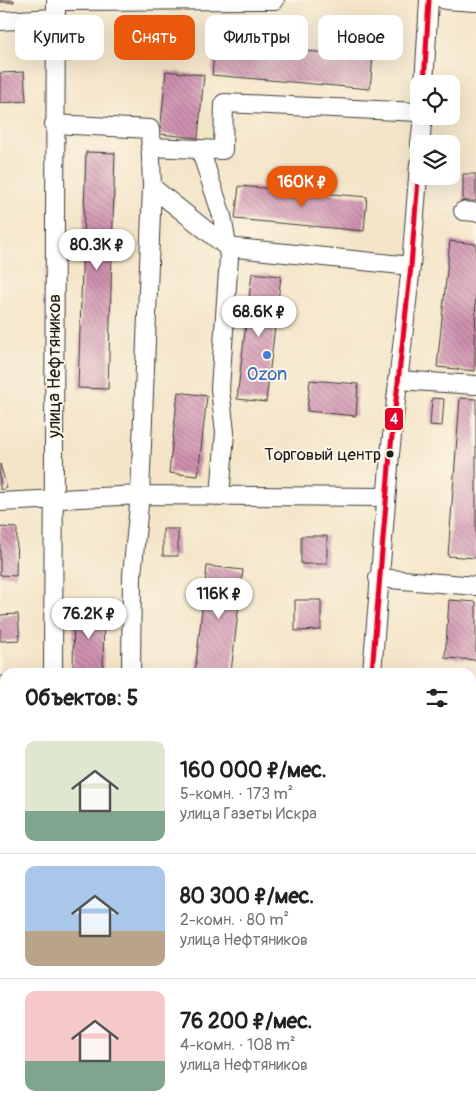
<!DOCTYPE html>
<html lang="ru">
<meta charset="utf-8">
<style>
:root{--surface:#fff;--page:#f6f6f6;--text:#222;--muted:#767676;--line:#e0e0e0;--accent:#ea580c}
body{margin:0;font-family:Pangolin,sans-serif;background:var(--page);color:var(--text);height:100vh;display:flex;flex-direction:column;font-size:19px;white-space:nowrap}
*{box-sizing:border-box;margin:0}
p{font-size:16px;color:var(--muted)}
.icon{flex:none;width:28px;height:28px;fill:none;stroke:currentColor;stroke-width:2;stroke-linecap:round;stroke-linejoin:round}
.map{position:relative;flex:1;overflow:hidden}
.sheet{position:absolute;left:0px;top:668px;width:476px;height:446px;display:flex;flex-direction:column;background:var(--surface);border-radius:15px 15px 0 0;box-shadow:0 5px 20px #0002}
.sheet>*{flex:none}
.guide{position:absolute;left:15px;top:15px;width:446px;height:45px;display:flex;gap:10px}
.fabs{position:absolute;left:410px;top:75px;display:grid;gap:10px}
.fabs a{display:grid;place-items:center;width:50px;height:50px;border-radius:10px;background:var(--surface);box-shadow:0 5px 20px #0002;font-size:25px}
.price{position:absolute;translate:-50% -42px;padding:0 11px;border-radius:18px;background:#fff;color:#222;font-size:16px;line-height:32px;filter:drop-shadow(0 1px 2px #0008)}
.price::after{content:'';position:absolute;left:50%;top:30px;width:15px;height:11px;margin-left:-8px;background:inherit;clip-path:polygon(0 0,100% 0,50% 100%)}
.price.on{background:var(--accent);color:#fff}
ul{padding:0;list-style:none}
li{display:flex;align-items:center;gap:15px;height:125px;padding:0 25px}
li+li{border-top:1px solid var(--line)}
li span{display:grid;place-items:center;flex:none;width:140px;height:100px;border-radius:10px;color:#555}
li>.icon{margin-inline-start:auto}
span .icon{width:60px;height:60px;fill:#fffc;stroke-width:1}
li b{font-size:21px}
h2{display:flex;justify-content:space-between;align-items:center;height:60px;padding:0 25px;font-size:21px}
.chip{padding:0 18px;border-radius:10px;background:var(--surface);box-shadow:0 5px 20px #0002;font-size:18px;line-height:45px}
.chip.on{background:var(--accent);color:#fff}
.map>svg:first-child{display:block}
.forest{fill:url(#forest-firs);stroke:#42684d}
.building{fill:url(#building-back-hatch)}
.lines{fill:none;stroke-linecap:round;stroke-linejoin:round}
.minor-casing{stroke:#3c3a36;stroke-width:20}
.path{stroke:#3c3a36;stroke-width:3;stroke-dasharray:4 4;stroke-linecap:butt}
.minor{stroke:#fff;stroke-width:18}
.bus-1-casing{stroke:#fcf5e5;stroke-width:9}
.bus-1{stroke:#e4002b;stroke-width:5}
.shop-dot{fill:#3f7fe0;stroke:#fcf5e5;stroke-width:2}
.bus-dot{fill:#1c1c1c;stroke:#fcf5e5;stroke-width:2}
.labels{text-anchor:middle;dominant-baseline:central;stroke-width:4;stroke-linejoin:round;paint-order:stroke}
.bus-label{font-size:17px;fill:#1c1c1c;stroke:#fcf5e5;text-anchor:end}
.street-label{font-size:18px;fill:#1c1c1c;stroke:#fcf5e5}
.shop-label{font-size:18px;fill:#366cbe;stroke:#fcf5e5}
.line-badge{stroke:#fcf5e5;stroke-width:2}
.badge-label{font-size:14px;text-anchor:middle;font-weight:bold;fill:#fff}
</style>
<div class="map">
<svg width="476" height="1113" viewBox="0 0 476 1113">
<defs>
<pattern id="forest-firs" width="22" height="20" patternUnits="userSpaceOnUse" patternTransform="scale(1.25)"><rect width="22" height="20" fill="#68b47e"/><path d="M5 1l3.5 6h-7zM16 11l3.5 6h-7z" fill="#559266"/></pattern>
<pattern id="building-back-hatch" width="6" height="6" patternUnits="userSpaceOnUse" patternTransform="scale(1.25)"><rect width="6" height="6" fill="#cf92b0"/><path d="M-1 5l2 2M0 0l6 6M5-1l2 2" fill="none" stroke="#a7768e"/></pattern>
</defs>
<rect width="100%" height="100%" fill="#fcf5e5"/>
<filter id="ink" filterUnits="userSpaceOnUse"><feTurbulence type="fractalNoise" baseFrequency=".02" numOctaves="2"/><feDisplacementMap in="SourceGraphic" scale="10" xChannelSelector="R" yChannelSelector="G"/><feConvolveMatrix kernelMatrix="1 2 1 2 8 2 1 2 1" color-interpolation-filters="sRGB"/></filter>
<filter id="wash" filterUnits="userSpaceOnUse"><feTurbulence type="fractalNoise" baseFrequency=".0096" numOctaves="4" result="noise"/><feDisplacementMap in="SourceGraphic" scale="20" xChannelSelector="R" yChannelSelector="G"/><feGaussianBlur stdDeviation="1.12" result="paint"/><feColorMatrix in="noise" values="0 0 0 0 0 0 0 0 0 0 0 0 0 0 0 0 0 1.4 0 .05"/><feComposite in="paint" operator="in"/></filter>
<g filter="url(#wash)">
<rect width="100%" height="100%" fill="#f4e5c9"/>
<path class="forest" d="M5,985V1109H22V1113H0V986Z"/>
<g id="blocks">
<path class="building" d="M0,0H14V2H0Z
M215,43L373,57L370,89L212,75Z
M166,71L204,75L198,138L160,134Z
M24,72L26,101L0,103V73Z
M86,152L115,153L108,389L78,388Z
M463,174H476V201H463Z
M239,186L367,197L364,231L235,219Z
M450,241L476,244L475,371L437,367Z
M252,273L281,276L266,402L237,399Z
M310,380L358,384L356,416L307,411Z
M178,392L207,396L198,476L169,473Z
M432,398L444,399L442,426L430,425Z
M460,398L476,399V558L448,556Z
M0,464L7,488L0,490Z
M0,527L17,528L16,576L0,575Z
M163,529H178V556H163Z
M301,536H327V564H301Z
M207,566L243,570L231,672H195Z
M295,600H321V630L295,631Z
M449,600L476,602V660L445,658Z
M74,608H104L103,672H73Z
M18,614L20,640L0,641V615Z
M0,676H5V709H0Z
M471,733H476V799L471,798Z
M0,747H5V774H0Z
M5,808V834H0V809Z
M0,954L5,958V978L0,974Z
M471,1092H476V1113H407L408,1109H471Z
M255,1109H281L280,1113H255Z"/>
</g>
</g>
<g filter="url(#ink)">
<use href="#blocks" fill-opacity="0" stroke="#3c3a36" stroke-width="1"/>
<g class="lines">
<defs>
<path id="minor" d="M445,0L476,2
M56,1L275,0
M0,21L54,18
M424,84L429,0
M54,124L150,129L152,187L140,495L132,575L131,672
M420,144L423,116
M150,147L223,150L224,103L419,112
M200,149L222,216L229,257L220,389L225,432L220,497
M152,187L227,247L411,266
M463,211L476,212
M397,380L476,385
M0,502L140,495L386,497
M378,578L476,586
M53,672L56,0
M372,672L390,454L411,266L419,164
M471,858L476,859
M0,919L5,920
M471,933L476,909
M57,1109V1113
M333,1113L334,1109"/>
</defs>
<use href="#minor" class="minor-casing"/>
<path class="path" d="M391,1109L392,1113"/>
<use href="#minor" class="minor"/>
<defs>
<path id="bus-1" d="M424,84L429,0
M372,672L390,454L411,266L419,167"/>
</defs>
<use href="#bus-1" class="bus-1-casing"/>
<use href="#bus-1" class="bus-1"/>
</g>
</g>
<circle class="shop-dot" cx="267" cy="355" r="5"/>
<circle class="bus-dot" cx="390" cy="454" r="4.5"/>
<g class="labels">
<g class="bus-label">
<text x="381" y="454">Торговый центр</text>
</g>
<g class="street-label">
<text transform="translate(54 366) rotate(-90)">улица Нефтяников</text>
</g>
<g class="shop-label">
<text x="267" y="374">Ozon</text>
</g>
</g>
<rect class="line-badge" x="384" y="407" width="20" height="24" rx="5" fill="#e4002b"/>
<g class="badge-label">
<text x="394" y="424">4</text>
</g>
</svg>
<div class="fabs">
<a><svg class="icon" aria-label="locate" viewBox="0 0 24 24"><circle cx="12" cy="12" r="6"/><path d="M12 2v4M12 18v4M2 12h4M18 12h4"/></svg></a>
<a><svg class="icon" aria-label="layers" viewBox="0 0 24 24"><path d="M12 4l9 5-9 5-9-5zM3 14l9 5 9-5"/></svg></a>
</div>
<b class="price on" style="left:302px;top:208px">160K ₽</b>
<b class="price" style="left:97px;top:271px">80.3K ₽</b>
<b class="price" style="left:259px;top:338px">68.6K ₽</b>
<b class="price" style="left:219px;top:620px">116K ₽</b>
<b class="price" style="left:89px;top:640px">76.2K ₽</b>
<div class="guide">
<a class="chip">Купить</a>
<a class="chip on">Снять</a>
<a class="chip">Фильтры</a>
<a class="chip">Новое</a>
</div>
<section class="sheet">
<h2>Объектов: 5<svg class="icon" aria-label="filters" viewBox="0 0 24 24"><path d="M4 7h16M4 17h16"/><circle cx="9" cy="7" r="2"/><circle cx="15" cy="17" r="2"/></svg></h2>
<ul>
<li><span style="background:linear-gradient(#dfe7d0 70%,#7fa58c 0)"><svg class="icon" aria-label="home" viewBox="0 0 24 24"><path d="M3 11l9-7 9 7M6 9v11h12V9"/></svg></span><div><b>160 000 ₽/мес.</b><p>5-комн. · 173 m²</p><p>улица Газеты Искра</p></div></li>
<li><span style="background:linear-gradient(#a9c7e8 65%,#b9a48a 0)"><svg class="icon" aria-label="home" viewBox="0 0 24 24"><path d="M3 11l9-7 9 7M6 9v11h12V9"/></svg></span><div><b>80 300 ₽/мес.</b><p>2-комн. · 80 m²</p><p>улица Нефтяников</p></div></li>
<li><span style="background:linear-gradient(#f6c9c9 70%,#7fa58c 0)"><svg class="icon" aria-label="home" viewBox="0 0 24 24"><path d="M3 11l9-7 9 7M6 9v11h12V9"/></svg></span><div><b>76 200 ₽/мес.</b><p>4-комн. · 108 m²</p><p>улица Нефтяников</p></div></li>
</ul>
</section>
</div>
